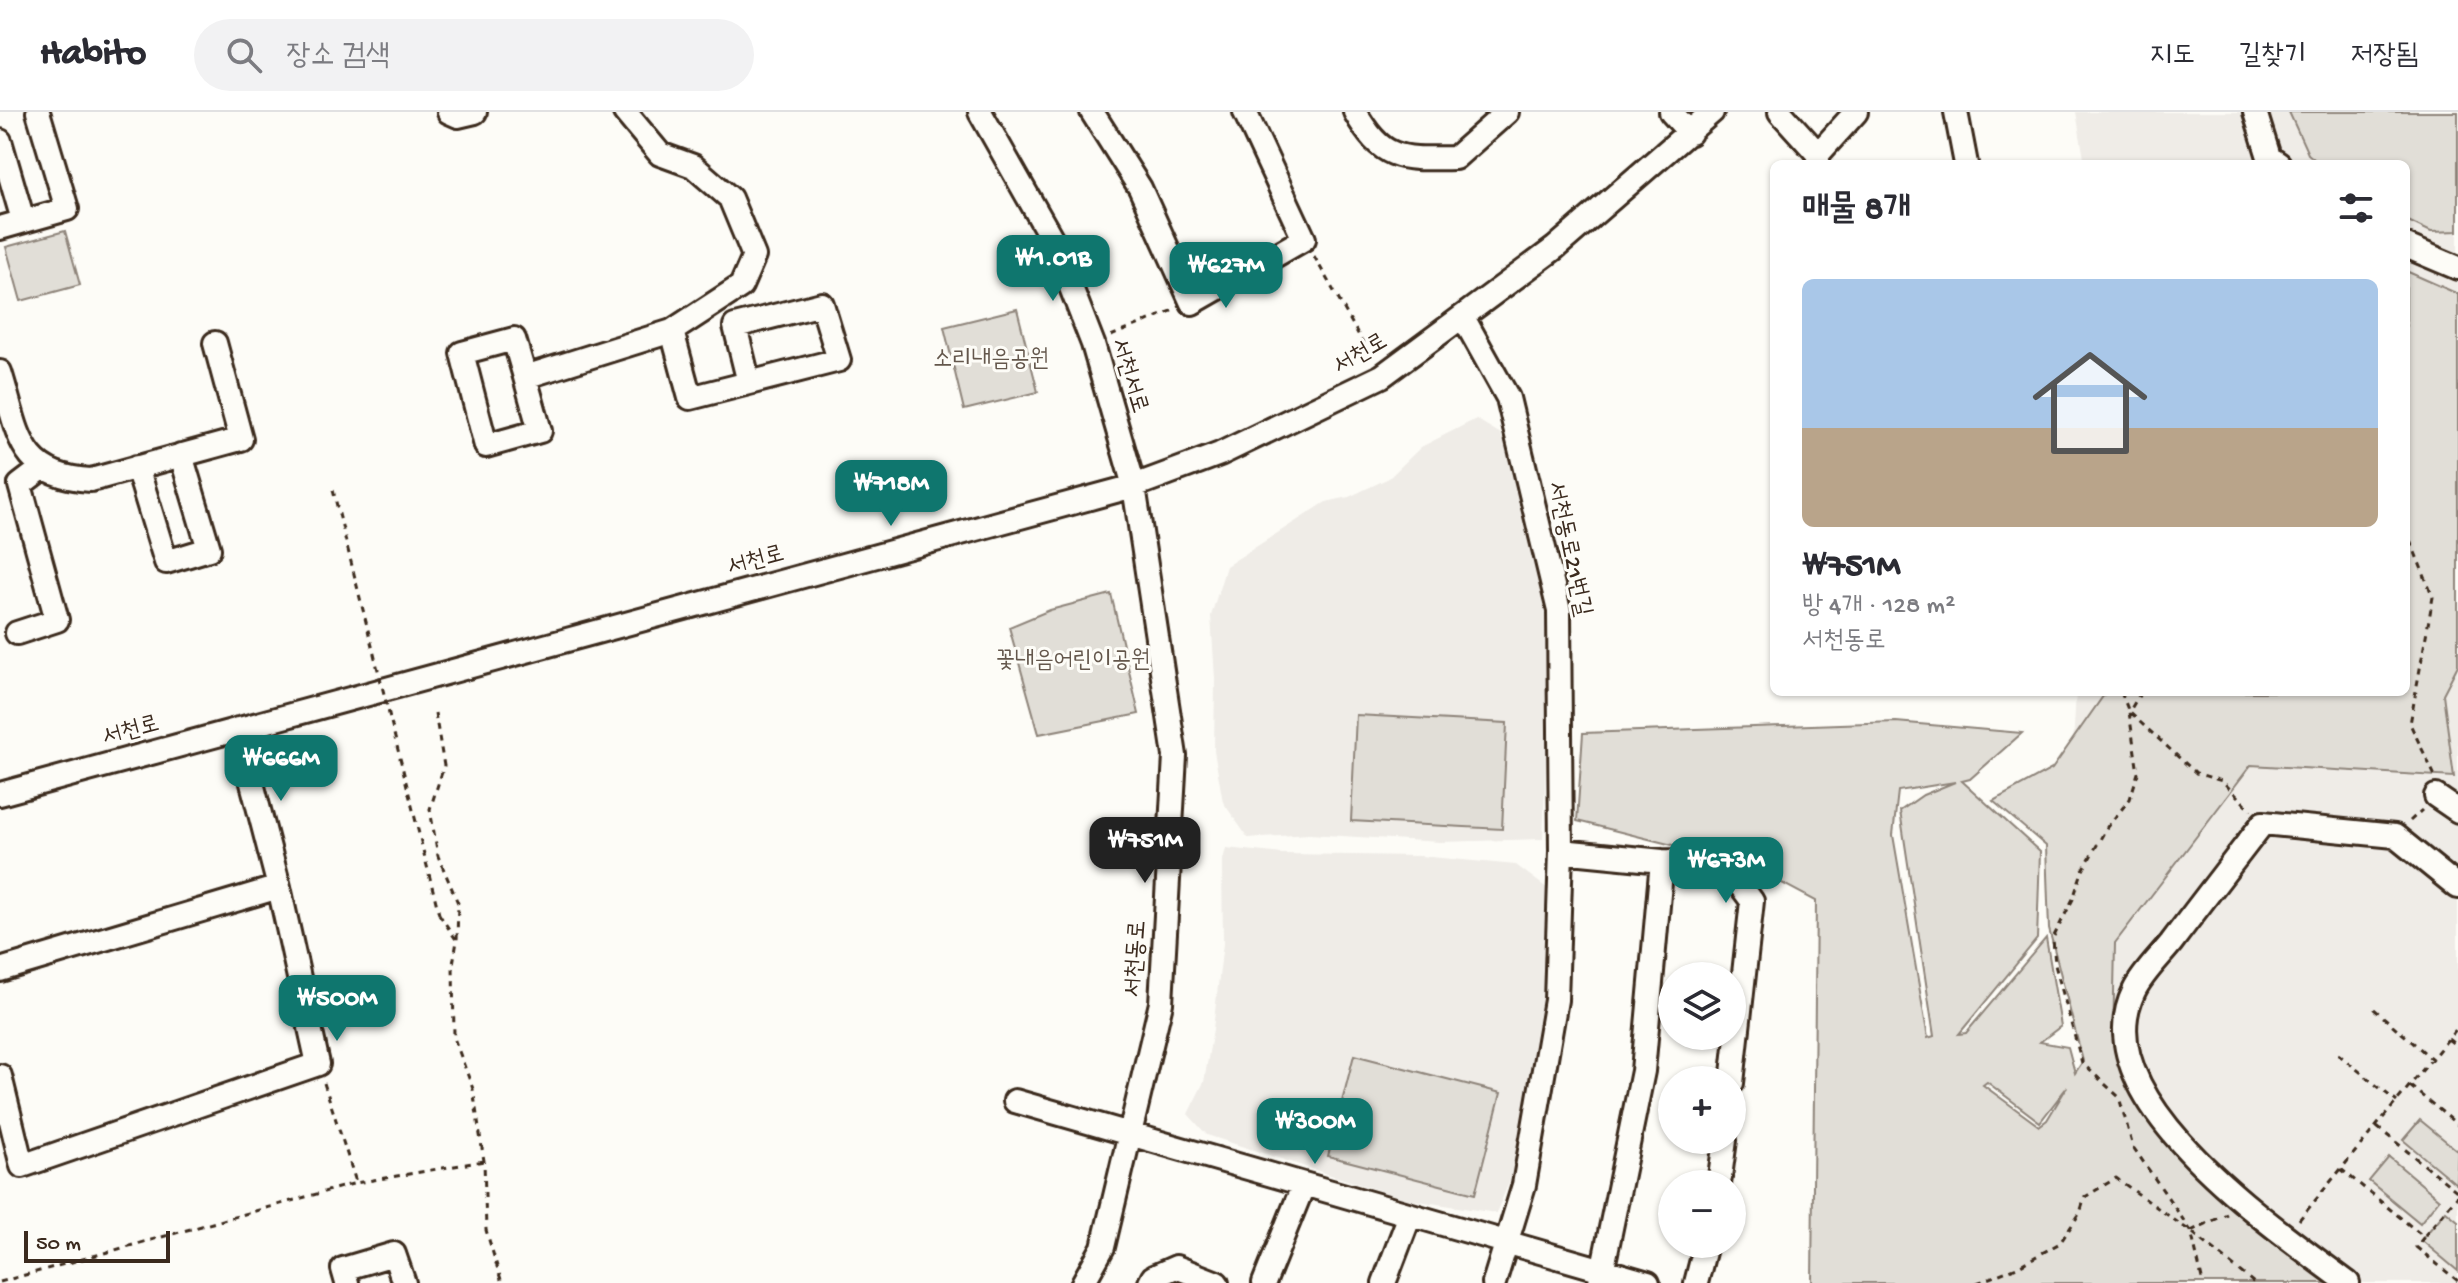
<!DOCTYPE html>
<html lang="ko">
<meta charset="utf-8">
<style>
:root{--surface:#fff;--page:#f2f2f3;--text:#2b2b33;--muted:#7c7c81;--line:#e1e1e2;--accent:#0f766e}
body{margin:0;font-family:"Gochi Hand","Poor Story",sans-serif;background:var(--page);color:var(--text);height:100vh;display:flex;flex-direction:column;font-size:30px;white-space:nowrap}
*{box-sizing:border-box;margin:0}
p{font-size:26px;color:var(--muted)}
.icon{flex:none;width:44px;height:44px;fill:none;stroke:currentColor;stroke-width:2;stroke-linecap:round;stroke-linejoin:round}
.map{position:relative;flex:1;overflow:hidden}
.drawer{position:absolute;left:1770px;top:48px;width:640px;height:536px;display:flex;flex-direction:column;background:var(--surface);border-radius:12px;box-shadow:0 2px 6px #0004}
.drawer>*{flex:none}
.tools{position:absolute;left:1658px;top:850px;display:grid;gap:16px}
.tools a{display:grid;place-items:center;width:88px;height:88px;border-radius:50%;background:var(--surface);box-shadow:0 2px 6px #0004;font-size:40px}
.scale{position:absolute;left:24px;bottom:20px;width:146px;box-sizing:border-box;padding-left:8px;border:4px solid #3b2a1e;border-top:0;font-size:22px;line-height:28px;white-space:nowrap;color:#3b2a1e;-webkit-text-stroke:6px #fdfcf7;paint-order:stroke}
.price{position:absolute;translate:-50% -68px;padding:0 18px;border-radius:16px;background:var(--accent);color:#fff;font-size:26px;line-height:52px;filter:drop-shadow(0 2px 4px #0008)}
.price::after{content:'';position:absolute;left:50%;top:48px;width:24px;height:18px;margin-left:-12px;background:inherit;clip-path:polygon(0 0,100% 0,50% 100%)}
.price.current{background:#222;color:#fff}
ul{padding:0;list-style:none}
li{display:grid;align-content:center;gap:16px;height:424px;padding:0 32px}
li span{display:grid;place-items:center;height:248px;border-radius:12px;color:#555}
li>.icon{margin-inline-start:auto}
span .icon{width:144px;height:144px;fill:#fffc;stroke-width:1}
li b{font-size:34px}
h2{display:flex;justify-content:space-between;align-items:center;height:96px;padding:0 32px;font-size:34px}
header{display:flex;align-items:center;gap:48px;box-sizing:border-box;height:112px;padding:0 40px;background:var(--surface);border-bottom:2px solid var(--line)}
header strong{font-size:38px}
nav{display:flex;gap:44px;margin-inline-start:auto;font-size:28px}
.search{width:560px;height:72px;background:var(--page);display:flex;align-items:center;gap:20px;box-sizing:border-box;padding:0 28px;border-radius:44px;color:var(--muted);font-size:30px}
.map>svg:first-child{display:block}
.built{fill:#efece7}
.green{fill:#e1ded7;stroke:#8e847a;stroke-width:2;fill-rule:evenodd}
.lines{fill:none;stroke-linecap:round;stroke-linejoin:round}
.minor-casing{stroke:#3b2a1e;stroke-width:28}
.path{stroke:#3b2a1e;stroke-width:3;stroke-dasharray:6 6;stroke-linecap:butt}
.minor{stroke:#fdfcf7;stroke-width:22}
.path-bridge{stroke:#3b2a1e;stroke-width:3;stroke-dasharray:6 6;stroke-linecap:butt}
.labels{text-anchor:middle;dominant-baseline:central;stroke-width:6;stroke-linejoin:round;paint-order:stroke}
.street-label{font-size:24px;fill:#3b2a1e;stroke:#fdfcf7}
.park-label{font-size:24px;fill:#64574c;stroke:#fdfcf7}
</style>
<header>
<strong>Habito</strong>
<div class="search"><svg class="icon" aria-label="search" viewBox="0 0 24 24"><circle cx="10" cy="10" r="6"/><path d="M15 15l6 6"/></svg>장소 검색</div>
<nav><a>지도</a><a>길찾기</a><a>저장됨</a></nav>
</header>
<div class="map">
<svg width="2458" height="1171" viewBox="0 0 2458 1171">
<rect width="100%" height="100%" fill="#fdfcf7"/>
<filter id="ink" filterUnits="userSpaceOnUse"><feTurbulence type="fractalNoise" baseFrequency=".0125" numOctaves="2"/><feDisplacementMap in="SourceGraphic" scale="16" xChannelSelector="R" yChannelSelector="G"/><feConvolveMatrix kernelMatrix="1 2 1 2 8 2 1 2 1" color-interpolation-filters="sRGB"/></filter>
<g filter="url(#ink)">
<path class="built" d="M2076,0H2458V1171H1847L2115,978L2071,667L2076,580H2406V52H2085Z
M1476,307L1501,322L1517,367L1545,503L1548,598L1543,727L1440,730L1309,722L1248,726L1223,690L1214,639L1215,567L1211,504L1226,454L1326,390L1349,385L1389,366L1421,335Z
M1226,736L1283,742L1420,744L1516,753L1548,777L1550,811L1534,979L1514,1059L1496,1101L1405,1087L1207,1023L1188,1002L1204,970L1213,917L1223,831L1222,752Z"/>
<path class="green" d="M2289,0H2458V119L2431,120L2406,108V52H2320L2308,42Z
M65,119L80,173L21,189L6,135Z
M2406,159L2458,182V553L2443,582L2454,665L2251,653L2115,831L2113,930L2152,1006L2202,1068L2339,1171H1812L1816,789L1744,751L1577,709L1583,621L1896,610L2022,621L1970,667L1962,669L2040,740L2037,827L1959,922L1966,921L2046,826L2061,914L2040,930L2068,935L2075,961L2083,949L2049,817L2046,734L1993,689L2052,657L2106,580H2406ZM1955,670L1923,683L1900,699L1934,924L1928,926L1893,723L1898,679ZM1987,970L2040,1010L2067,975L2047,1008L2039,1014L1983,973Z
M1017,197L1038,280L964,298L944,215Z
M1111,482L1139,602L1039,622L1009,515L1050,498Z
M1356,603L1507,611L1502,717L1351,709Z
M1354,943L1501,981L1475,1082L1328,1044Z
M2420,1008L2458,1039L2456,1072L2403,1028Z
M2389,1045L2439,1087L2420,1111L2369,1069Z
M2446,1099L2458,1109V1159L2421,1128Z"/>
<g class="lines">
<defs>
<path id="minor" d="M449,0L458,4L475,0
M980,0L1053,129L1093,232L1134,374L1175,644L1161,891L1103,1135L1083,1171
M1092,0L1140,76L1192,191L1304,127L1245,0
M1355,0C1383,50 1402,47 1455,46L1507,0
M1671,0L1690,21
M1780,0L1818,42V52
M1956,0L1966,52
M2255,0L2269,45L2279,52
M0,29L23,108
M1818,42L1856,0
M0,116L67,97L38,0
M2406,134L2458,156
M1464,207L1508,286L1559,499L1561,739L1556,888L1524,1073L1494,1171
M672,219L690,286L839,248L822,192L735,214L749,271
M0,260C19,320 17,364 91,368L241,327L215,231
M525,265L540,319L486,334L462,241L514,227L525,265L672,219L741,174L754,144L730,86L693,54L660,42L625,0
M137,355L166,450L209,437L181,343
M17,521L57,508L20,373L41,357
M238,617L279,775
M0,682L1134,374L1220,342L1382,264L1555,136L1712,0
M2436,684L2458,699
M1561,739L1662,749L1723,750L1752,789L1732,971
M0,858L279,775L318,952L22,1054L0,964
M1015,989L1648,1171
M1719,1072L1725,1028
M1600,1170L1643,959L1662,749
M347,1171L343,1157L394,1142L404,1171
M1150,1171L1153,1165L1176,1155L1217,1171
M1264,1171L1303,1074
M1384,1171L1410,1103
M1696,1171L1706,1132
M2348,1171C2277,1117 2081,987 2134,879C2142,862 2159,846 2171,831C2201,791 2232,751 2263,711L2395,724L2458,775"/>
</defs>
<use href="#minor" class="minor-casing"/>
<path class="path" d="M1314,144L1371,245
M1111,224L1174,198
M2406,418L2433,485L2410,612L2435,664
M2121,580L2129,600L2196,661L2222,669L2251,698
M2141,580L2129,600L2138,661L2130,687L2107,715L2082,760L2073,787L2053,826L2055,853L2082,951L2119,985L2133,1035L2191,1119L2203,1171
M435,601L444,654L430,697L438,744L458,791L457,829
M2410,709L2422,698
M439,802L457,829L453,852L454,926L473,977L484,1049L486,1118L502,1171
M2374,897L2432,947
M2448,927L2458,935
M2338,942L2397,990
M324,971L356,1070
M2410,974L2458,1013
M2377,1015L2458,1080
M2341,1057L2424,1125L2416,1135L2458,1169
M2299,1108L2458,915
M2191,1119L2227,1102
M2193,1121L2254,1171
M2425,1123L2458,1083
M0,1170L356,1071L484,1049
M1977,1171L2017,1155L2060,1131L2080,1101L2085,1085L2116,1066L2187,1117"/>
<use href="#minor" class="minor"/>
<path class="path-bridge" d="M333,378L439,802"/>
</g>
</g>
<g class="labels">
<g class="street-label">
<text transform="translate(1361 243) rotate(-30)">서천로</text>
<text transform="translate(1128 264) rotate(73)">서천서로</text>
<text transform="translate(1568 437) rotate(78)">서천동로21번길</text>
<text transform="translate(756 450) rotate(-15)">서천로</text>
<text transform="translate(131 620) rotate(-15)">서천로</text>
<text transform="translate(1137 847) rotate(-86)">서천동로</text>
</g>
<g class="park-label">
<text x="991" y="248">소리내음공원</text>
<text x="1073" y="549">꽃내음어린이공원</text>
</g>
</g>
</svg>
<div class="tools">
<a><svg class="icon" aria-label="layers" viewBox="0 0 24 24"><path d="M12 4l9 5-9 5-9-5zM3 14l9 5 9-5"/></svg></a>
<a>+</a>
<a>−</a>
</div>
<div class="scale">50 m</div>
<b class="price" style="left:1053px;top:191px">₩1.01B</b>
<b class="price" style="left:1226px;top:198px">₩627M</b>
<b class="price" style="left:891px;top:416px">₩718M</b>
<b class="price" style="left:281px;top:691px">₩666M</b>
<b class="price current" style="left:1145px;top:773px">₩751M</b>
<b class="price" style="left:1726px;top:793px">₩673M</b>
<b class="price" style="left:337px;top:931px">₩500M</b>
<b class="price" style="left:1315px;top:1054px">₩300M</b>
<section class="drawer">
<h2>매물 8개<svg class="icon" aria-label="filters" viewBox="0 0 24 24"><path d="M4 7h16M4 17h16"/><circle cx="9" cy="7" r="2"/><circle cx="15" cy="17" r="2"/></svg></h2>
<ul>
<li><span style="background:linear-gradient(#a9c7e8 60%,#b9a48a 0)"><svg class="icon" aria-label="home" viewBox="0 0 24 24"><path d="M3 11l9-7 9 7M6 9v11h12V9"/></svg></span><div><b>₩751M</b><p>방 4개 · 128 m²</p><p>서천동로</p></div></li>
</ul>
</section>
</div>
